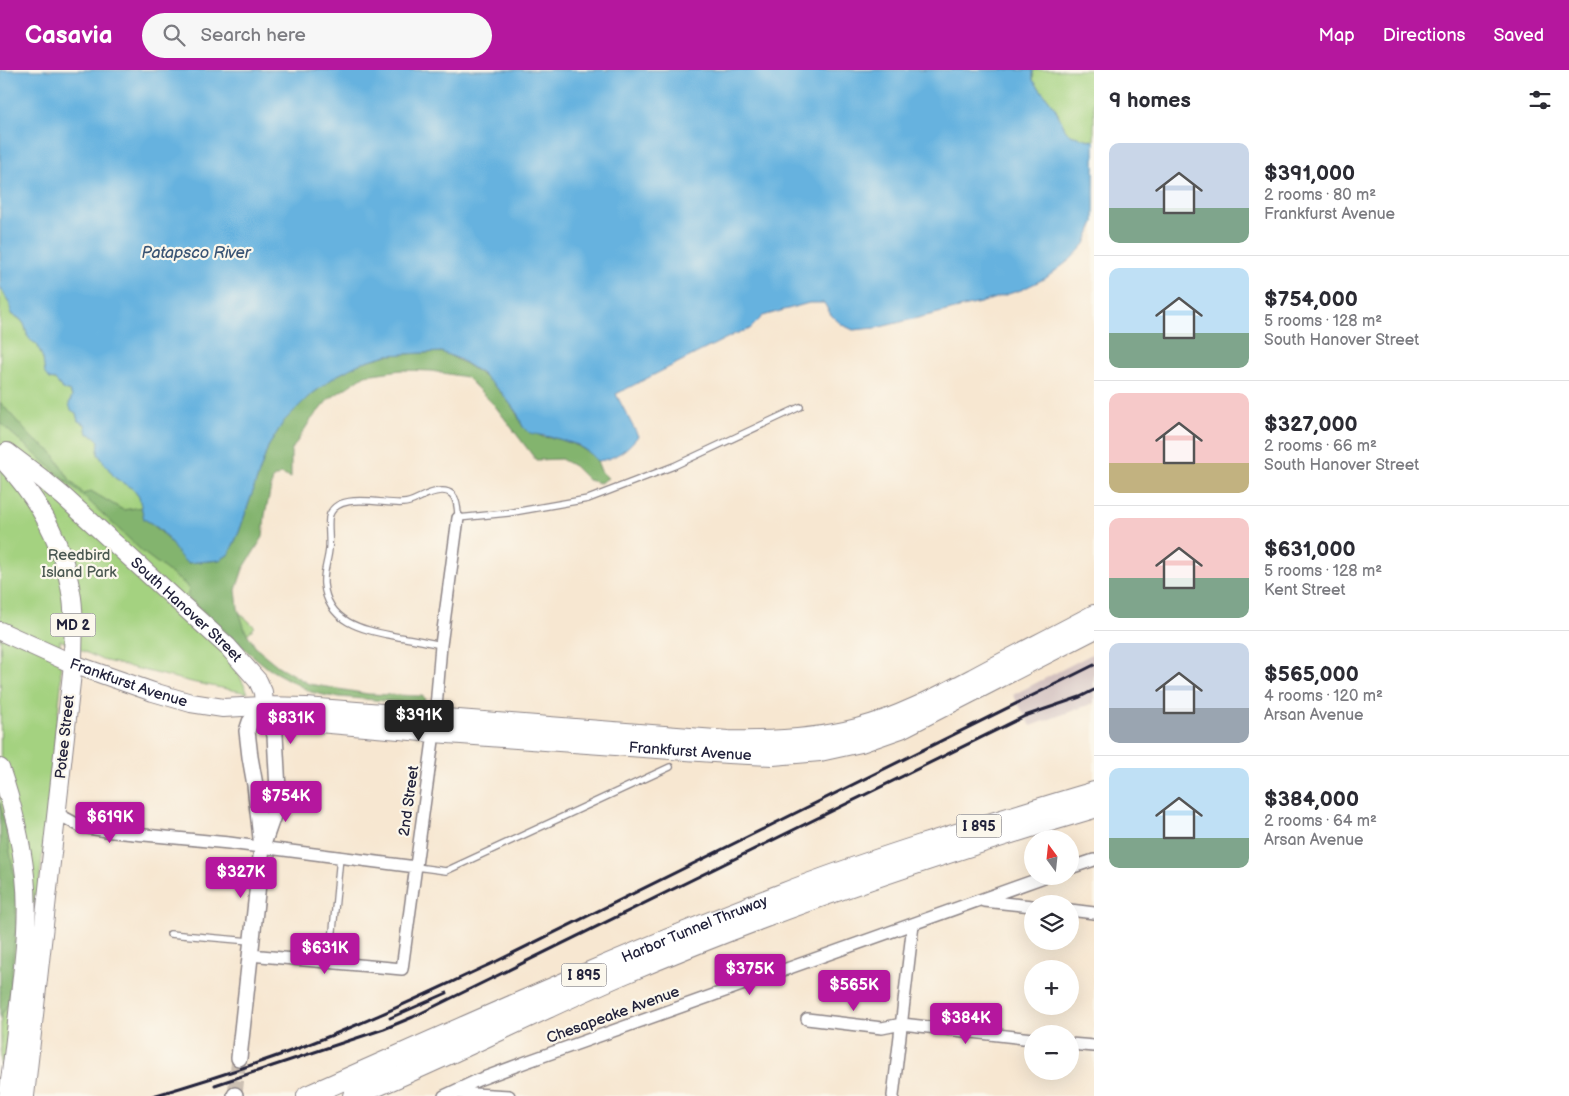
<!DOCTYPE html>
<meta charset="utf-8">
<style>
:root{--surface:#fff;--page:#f7f7f7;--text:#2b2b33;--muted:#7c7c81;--line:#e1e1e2;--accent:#b5179e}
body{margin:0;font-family:"Balsamiq Sans",sans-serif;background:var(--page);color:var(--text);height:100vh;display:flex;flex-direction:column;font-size:19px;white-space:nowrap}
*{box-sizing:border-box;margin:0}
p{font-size:16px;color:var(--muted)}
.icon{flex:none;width:28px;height:28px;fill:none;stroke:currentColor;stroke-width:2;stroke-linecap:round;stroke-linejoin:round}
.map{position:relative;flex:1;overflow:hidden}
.sheet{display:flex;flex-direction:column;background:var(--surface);width:475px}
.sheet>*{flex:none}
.needle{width:32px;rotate:345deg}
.controls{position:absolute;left:1024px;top:760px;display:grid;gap:10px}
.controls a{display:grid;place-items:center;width:55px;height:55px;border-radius:50%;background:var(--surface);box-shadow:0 5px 20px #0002;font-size:25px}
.price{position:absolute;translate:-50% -42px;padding:0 11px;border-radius:5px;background:var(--accent);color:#fff;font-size:16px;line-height:32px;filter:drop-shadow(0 1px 2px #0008)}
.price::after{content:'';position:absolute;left:50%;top:30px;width:15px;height:11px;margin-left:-8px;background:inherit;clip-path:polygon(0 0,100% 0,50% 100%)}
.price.current{background:#222;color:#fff}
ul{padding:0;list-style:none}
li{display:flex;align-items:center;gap:15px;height:125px;padding:0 15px}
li+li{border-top:1px solid var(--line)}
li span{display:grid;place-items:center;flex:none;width:140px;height:100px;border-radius:10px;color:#555}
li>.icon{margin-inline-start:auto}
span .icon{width:60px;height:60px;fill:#fffc;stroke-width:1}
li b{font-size:21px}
h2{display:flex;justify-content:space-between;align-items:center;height:60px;padding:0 15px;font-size:21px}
header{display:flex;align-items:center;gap:30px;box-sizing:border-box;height:70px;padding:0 25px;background:var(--accent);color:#fff}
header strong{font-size:24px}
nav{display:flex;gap:28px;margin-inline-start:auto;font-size:18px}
.search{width:350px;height:45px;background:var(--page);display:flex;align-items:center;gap:12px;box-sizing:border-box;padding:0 18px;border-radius:28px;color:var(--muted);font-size:19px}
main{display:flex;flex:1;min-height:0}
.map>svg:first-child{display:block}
.industrial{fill:#d1bfbe}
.green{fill:#a4d280;stroke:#637a5e}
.forest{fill:#83b46e;stroke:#526b54}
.water{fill:#66b2df;stroke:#446a8d}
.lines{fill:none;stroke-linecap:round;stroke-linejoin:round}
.secondary-tunnel{stroke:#ccc0b3;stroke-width:15;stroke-dasharray:15 8;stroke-linecap:butt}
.lane-casing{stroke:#8c8486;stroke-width:8}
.street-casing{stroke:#8c8486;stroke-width:14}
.secondary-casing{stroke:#8c8486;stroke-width:18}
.primary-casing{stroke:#8c8486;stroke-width:20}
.highway-casing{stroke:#8c8486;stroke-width:22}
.lane{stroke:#fff;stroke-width:5.5}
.street{stroke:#fff;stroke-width:11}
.secondary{stroke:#fff;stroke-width:15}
.primary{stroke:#fff;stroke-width:18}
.highway{stroke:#fff;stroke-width:20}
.rail{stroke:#22223b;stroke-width:3}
.labels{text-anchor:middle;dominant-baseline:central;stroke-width:4.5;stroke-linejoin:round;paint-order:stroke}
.shield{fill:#fbf7ec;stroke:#636270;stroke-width:1}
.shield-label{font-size:14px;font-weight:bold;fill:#22223b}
.park-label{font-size:15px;fill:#495750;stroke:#fbf7ec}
.street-label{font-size:15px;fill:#22223b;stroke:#fbf7ec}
.water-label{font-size:16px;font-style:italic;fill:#3a5474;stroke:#fbf7ec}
</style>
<header>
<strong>Casavia</strong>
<div class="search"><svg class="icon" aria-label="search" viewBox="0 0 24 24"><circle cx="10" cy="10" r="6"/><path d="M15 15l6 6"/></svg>Search here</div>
<nav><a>Map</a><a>Directions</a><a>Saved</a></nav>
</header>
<main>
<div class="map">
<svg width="1094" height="1026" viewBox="0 0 1094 1026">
<rect width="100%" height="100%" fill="#fbf7ec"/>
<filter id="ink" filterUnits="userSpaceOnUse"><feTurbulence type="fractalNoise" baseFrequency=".02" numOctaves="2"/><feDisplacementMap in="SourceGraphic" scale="10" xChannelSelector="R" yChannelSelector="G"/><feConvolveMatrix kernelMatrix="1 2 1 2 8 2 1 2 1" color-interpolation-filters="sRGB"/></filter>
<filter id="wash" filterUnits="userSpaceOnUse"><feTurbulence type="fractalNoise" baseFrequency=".0096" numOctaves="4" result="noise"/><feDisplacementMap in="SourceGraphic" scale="20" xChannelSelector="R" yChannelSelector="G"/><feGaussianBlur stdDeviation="1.12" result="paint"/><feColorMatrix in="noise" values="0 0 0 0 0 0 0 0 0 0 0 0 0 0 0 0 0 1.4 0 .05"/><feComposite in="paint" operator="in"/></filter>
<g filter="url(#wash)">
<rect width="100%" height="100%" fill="#f7e7d1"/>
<path class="industrial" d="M1094,583V633L1031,656L1013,625Z"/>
<path class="green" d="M1033,0H1094V71L1070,65L1066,61L1055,38L1033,10Z
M0,216L10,235L11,244C22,249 26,254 27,266C30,268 35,271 37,273C45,284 42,298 49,309L55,310L63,319L70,322L72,326L69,334L76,343L78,351L85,354L87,363L94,366L99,371L98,384L115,408L133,419L139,427L142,437L187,493L255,557L224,585L238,603L248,623L196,613L102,590L60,570L61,616L39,815L1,1026Z"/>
<path class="forest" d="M441,282C476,296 508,321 523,357L543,367L559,369L578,376L592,385L597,391L601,401L608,408L600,413L588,410L574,396L561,389L536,390L495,336L466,307L431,301L401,300L365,305L328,330L310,351L291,381V408L281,404L273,408L265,445L263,467L243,499L236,520L238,538L245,560L256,578L278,596L309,614L368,624L422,626L425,628L424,632L420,634L328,626L311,622L269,599L247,581L187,526L189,520L185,514L144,483L90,432L0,353V332L32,368L52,382L70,410L84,424L91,421L123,440L142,437L144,449C162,459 174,477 187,493L220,490L229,484L239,462L268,377L283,351L308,327L336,306L363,292L387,285Z
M0,733L6,759L16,815V854L9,932L0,948Z"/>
<path class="water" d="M0,0H1033V10L1055,38L1066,61L1070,65L1094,71V152L1085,174L1071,189L1046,208L1021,220L980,233L876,258L853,260L841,254L831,245L824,233H809L763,246L750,259L735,264L616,324L638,366C628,379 614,390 597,391L592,385L578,375L559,369L530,363L523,357L517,343L502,323L482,304L459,289L441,282L387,285L363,292L336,306L308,327L284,351L268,377L239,462L229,484L220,490L187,493C177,485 172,473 164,464C158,457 151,453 144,449L139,427L133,419L115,408L98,384L99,371L94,366L87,363L85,354L78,351L76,343L71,340L69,334L72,326L70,322L63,319L55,310L49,309L45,304L43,289L37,274C19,267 34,253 11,244L10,235L0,216Z"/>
</g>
<g filter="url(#ink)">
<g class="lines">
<path class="secondary-tunnel" d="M235,1025L239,988"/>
<defs>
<path id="lane" d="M441,575C427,572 413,569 399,567C366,560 328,555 324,514C323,502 328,491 329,479C330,469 328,459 329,448C334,420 384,435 403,433C412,433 419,427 428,424C452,415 458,426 458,448L508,443L588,429L674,396L800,337
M416,797L446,801L670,697
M170,864L250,871
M330,892L340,787"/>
<path id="street" d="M56,743L82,757L113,762L229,773L416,797
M1070,798L1094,790
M984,831L1032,836
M1070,840L1094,843
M250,885L402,899L434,663L441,575L458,448
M807,949L882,958L902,954L1032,969
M1070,974L1094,976
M456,1023L509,1026
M444,1026L478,1010L526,992L1047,806
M893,1026L913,854"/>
<path id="secondary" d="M239,988L262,777L275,740L278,720L275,665L264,636L250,652L247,661L250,687L255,715L262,777
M235,1026V1025"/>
<g id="primary">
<path id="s1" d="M7,382L40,407L64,427L228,577L258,611L263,622L264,636"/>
<path d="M0,387C38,427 64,473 72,528C75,550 73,572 73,594L25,1026"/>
<path id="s2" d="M0,561L73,594L153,622L191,633L223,638L264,636L306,637L728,670C772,671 815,669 857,658C899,647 938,626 976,606C1015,585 1055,565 1094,544"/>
<path id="s3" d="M278,642L307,652L434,663L728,684L773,686L820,682L861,673L901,659L1094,560"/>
<path d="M0,698C12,733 21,769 25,806C29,842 25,880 21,916C17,953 13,989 8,1026"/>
</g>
<g id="highway">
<path id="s4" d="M307,1026C464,957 619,886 779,825C882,785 988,754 1094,722"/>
<path d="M353,1026C445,989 532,943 623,904C776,839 934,785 1094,738"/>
</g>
</defs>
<use href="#lane" class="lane-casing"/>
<use href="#street" class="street-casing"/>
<use href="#secondary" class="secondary-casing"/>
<use href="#primary" class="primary-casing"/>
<use href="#highway" class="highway-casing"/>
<use href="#lane" class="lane"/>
<use href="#street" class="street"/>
<use href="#secondary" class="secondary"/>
<use href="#primary" class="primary"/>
<use href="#highway" class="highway"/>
<path class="rail" d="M390,948L447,923
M215,1015L384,959L413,947L1025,646L1080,627L1094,620
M153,1026C221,1006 289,984 354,956C402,936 449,913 497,891L1094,595"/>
</g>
</g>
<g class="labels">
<g class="shield">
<rect x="50.5" y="543.5" width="45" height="23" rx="4"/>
<rect x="956.5" y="744.5" width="45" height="23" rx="4"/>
<rect x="561.5" y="893.5" width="45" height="23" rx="4"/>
</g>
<g class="shield-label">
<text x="73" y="555">MD 2</text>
<text x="979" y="756">I 895</text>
<text x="584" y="905">I 895</text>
</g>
<g class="park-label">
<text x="79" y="485">Reedbird<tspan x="79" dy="17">Island Park</tspan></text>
</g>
<g class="street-label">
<text stroke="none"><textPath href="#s1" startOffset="239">South Hanover Street</textPath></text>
<text stroke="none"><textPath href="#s2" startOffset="139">Frankfurst Avenue</textPath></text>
<text transform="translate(65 667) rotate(-84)">Potee Street</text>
<text stroke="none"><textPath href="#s3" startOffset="415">Frankfurst Avenue</textPath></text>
<text transform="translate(409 731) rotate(-82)">2nd Street</text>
<text stroke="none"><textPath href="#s4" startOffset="422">Harbor Tunnel Thruway</textPath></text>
<text transform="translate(613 945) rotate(-20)">Chesapeake Avenue</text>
</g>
<g class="water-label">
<text x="196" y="183">Patapsco River</text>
</g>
</g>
</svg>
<div class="controls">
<a><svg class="needle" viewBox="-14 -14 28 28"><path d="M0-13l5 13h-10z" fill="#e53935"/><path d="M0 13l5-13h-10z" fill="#7c7c81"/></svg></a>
<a><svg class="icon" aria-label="layers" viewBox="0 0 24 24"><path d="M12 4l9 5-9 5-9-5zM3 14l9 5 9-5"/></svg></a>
<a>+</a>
<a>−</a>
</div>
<b class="price current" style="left:419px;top:672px">$391K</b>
<b class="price" style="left:291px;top:675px">$831K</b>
<b class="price" style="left:286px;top:753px">$754K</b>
<b class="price" style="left:110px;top:774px">$619K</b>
<b class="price" style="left:241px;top:829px">$327K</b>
<b class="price" style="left:325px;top:905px">$631K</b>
<b class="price" style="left:750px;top:926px">$375K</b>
<b class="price" style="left:854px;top:942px">$565K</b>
<b class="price" style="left:966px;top:975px">$384K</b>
</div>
<section class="sheet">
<h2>9 homes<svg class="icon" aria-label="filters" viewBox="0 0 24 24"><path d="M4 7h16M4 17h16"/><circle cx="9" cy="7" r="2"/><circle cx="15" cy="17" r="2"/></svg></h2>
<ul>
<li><span style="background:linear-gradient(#c9d6e8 65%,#7fa58c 0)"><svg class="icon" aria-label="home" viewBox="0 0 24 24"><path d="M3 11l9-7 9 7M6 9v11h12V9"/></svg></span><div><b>$391,000</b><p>2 rooms · 80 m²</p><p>Frankfurst Avenue</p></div></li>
<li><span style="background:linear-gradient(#bfe0f5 65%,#7fa58c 0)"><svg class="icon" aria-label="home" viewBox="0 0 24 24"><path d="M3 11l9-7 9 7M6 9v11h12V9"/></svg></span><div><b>$754,000</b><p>5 rooms · 128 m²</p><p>South Hanover Street</p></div></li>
<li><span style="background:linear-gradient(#f6c9c9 70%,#c2b280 0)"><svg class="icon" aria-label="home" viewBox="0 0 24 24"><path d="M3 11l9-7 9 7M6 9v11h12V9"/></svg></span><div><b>$327,000</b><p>2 rooms · 66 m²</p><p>South Hanover Street</p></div></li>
<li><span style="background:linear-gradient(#f6c9c9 60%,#7fa58c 0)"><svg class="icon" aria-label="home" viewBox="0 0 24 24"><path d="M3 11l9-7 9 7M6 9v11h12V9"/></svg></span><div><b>$631,000</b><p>5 rooms · 128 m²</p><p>Kent Street</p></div></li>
<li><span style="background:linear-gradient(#c9d6e8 65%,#9aa5b1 0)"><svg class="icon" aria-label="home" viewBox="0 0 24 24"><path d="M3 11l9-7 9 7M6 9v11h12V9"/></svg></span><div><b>$565,000</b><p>4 rooms · 120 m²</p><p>Arsan Avenue</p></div></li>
<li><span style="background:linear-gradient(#bfe0f5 70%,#7fa58c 0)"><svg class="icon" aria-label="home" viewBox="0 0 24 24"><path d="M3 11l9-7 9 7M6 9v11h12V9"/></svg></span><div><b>$384,000</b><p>2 rooms · 64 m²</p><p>Arsan Avenue</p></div></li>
</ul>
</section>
</main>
